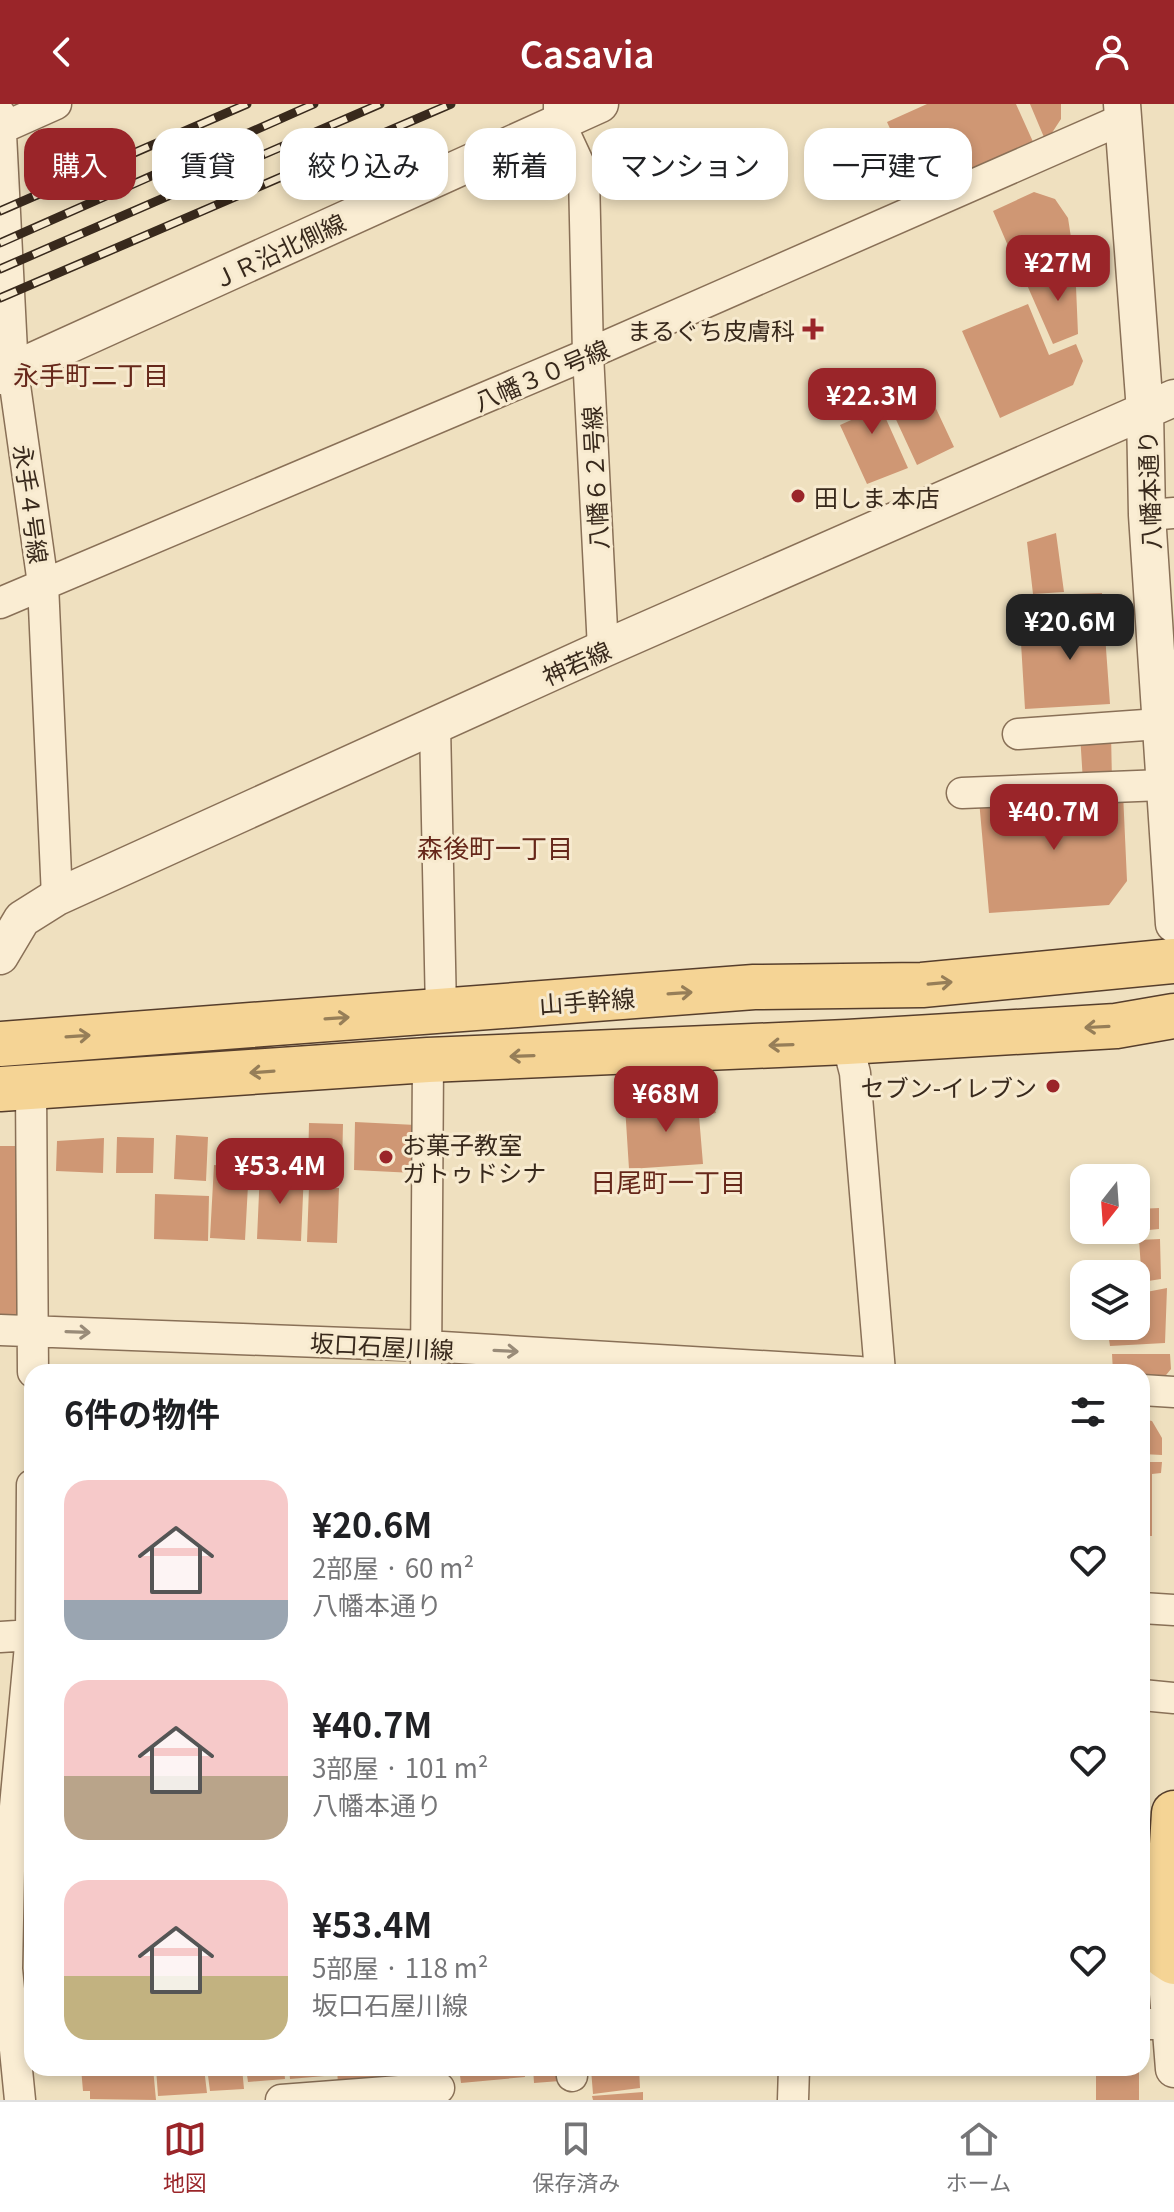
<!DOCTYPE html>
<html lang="ja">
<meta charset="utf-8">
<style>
:root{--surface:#fff;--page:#f6f6f6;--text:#202124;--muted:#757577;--line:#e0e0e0;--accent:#9a2529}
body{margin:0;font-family:Georgia,"Noto Sans JP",serif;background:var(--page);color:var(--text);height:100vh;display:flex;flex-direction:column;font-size:30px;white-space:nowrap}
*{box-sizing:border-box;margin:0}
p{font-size:26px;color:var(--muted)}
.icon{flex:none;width:44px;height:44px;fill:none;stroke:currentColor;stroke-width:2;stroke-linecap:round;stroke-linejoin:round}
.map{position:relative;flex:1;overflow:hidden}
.sheet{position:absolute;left:24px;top:1260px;width:1126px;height:712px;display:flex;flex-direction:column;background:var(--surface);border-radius:24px;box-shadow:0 4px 12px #0003}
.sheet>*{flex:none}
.guide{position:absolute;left:24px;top:24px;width:1126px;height:72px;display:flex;gap:16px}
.needle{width:52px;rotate:197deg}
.tools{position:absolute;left:1070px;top:1060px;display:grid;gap:16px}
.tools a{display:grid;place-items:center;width:80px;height:80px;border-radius:16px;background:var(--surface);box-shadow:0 4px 12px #0003;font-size:40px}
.price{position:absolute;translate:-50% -68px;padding:0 18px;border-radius:16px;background:var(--accent);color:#fff;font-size:26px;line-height:52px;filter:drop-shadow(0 2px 4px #0008)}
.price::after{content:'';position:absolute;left:50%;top:48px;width:24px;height:18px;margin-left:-12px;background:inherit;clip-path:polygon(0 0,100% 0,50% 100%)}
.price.active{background:#222;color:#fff}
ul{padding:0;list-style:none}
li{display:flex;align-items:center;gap:24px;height:200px;padding:0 40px}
li span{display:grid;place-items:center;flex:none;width:224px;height:160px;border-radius:24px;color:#555}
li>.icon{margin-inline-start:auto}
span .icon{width:96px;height:96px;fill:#fffc;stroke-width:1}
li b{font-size:34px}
h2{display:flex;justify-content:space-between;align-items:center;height:96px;padding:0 40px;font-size:34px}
.pill{padding:0 28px;border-radius:24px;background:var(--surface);box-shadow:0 4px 12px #0003;font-size:28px;line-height:72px}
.pill.active{background:var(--accent);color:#fff}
header{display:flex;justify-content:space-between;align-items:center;height:104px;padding:0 40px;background:var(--accent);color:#fff;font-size:36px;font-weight:600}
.menu{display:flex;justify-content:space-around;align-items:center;height:112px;border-top:2px solid var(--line);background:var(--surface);font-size:22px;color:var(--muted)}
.menu a{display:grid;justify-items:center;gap:4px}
.menu .active{color:var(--accent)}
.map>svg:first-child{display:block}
.building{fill:#cf9774}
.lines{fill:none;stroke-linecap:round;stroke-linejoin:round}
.minor-casing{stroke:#897057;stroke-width:33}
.tertiary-casing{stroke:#897057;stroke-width:39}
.primary-casing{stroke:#563e2c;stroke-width:47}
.minor{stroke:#faedd3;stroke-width:30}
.tertiary{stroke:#faedd3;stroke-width:36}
.primary{stroke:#f5d495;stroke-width:44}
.rail-casing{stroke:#38291c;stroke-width:9}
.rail{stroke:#f7eacf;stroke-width:6;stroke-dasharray:18;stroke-linecap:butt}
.oneway{stroke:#967e58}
.oneway2{stroke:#998b78}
.poi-dot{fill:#9a2529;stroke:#f7eacf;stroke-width:3}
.labels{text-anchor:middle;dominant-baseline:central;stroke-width:6;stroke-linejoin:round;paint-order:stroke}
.street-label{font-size:24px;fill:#38291c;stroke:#f7eacf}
.poi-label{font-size:24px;fill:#38291c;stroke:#f7eacf;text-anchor:end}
.neighbourhood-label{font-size:26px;fill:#66271a;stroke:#f7eacf}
</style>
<header><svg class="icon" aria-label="back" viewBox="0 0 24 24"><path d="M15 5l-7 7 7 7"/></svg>Casavia<svg class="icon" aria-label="person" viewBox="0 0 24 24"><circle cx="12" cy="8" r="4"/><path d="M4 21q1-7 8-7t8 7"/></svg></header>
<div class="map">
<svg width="1174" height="1996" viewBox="0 0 1174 1996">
<rect width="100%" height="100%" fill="#efe0bf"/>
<path class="building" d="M927,0H1016L1034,40L920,90L887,18Z
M1030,0H1061V15L1046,38Z
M1034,88L1055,95L1068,114L1074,153L1021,172L993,107Z
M1075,159L1078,230L1053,240L1027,181Z
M1028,200L1049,251L1076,240L1083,257L1073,281L1000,314L962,227Z
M917,264L954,343L917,361L880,281Z
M869,277L908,364L867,380L840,321L858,313L845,285Z
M1056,429L1064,488L1033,490L1027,438Z
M1102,489L1110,600L1025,605L1021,539L1075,536L1072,490Z
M1111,628L1112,678H1083L1080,630Z
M1123,689L1127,777L1109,801L989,809L979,696Z
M711,996L716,1009L699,1012L703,1060L629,1065L625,1002Z
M355,1018L416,1021L414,1069L354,1066Z
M309,1019L343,1020L342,1063L308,1062Z
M176,1031L208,1033L206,1077L174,1075Z
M117,1033L154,1034L153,1069H116Z
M104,1034L103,1069L56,1067L57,1037Z
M0,1042H20L18,1210H0Z
M214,1061L249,1063L245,1136L210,1134Z
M260,1066L304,1068L301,1137L257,1135Z
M309,1083L339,1084L337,1139L307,1138Z
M155,1090L209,1092L208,1137L154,1135Z
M1159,1104V1125L1139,1127L1138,1105Z
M1160,1135L1161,1175L1142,1178L1139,1136Z
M1167,1184L1165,1239L1110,1242L1107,1222H1136V1190Z
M1112,1250H1170L1171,1265L1162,1276H1142V1268H1113Z
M1142,1315L1152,1317L1162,1334V1351L1142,1350Z
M1142,1358H1162L1161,1369L1152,1370V1432H1142Z
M1142,1517L1149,1518L1144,1569H1142Z
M24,1764H32V1788L23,1787Z
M23,1808H32V1843H23Z
M81,1964H153L156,1996L90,1995V1987H83Z
M156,1964H204L207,1989L158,1992Z
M207,1964H242L244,1985L210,1987Z
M246,1964H284L285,1975L248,1978Z
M289,1964H336V1971L290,1975Z
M337,1964H408L409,1978L338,1981Z
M459,1964H524L525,1973L461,1979Z
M533,1964H559L560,1977L534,1979Z
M639,1964L640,1984L593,1990L591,1965Z
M1096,1964H1139V1996H1096Z
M643,1988V1996H593L592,1992Z"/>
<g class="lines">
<defs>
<path id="minor" d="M559,0V17L584,71L588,250L603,545
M0,10L13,267L43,480L57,793
M0,25L56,0
M1147,411L1174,409
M0,499L588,250L1123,15
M435,621L441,907
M1018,630L1159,620
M962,689L1163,681
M847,938L855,969L880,1268
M31,984L33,1268
M0,1226L426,1242L860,1268
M426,1268L428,956
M1142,1286L1174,1288
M1142,1504L1174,1506
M0,1533L32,1531
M1142,1591L1174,1594
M1142,1771H1168
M1142,1920H1169
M571,1964L572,1972
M20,1996L7,1865L9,1767L31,1531L32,1381
M281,1996L439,1984
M793,1996L794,1964"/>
<path id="tertiary" d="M1122,0L1145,307L1147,411L1174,820
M0,272L600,0
M0,852L22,815L57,793L603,545L1174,294
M1165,1852L1174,1965"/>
<path id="primary" d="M0,940L754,883L922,881L1174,857
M0,985L428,956L847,938L1116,922L1174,912
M1174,1709L1165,1852L1174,1858"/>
</defs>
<use href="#minor" class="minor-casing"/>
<use href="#tertiary" class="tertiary-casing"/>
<use href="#primary" class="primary-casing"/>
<use href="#minor" class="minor"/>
<use href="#tertiary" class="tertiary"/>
<use href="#primary" class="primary"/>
<defs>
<path id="rail" d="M0,107L247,0
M0,139L314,0
M0,165L380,0
M0,194L451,0"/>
</defs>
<use href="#rail" class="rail-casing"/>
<use href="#rail" class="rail"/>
</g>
<defs><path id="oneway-shaft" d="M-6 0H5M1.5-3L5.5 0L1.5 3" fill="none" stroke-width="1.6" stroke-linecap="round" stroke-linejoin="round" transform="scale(2)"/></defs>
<g class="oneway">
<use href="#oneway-shaft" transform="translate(940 879) rotate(-5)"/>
<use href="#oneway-shaft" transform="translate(680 889) rotate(-4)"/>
<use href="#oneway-shaft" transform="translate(337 914) rotate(-4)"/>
<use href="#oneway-shaft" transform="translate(1097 923) rotate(177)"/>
<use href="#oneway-shaft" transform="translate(78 932) rotate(-4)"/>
<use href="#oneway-shaft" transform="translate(781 941) rotate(178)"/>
<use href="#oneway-shaft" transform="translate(522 952) rotate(178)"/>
<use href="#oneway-shaft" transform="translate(262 968) rotate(176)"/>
</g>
<g class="oneway2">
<use href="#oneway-shaft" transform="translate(78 1228) rotate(2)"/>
<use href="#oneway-shaft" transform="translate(506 1247) rotate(3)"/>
</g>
<g class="poi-dot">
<path d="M809 213h8v8h8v8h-8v8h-8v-8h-8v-8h8z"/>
<circle cx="798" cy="392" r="8"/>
<circle cx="1053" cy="982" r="8"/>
<circle cx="386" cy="1053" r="8"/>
</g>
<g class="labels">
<g class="street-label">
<text transform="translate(278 146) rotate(-25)">ＪＲ沿北側線</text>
<text transform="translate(541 270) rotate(-23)">八幡３０号線</text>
<text transform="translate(594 374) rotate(-93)">八幡６２号線</text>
<text transform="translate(1148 386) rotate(-92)">八幡本通り</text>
<text transform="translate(32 400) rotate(82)">永手４号線</text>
<text transform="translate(576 558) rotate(-24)">神若線</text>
<text transform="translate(587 896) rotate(-4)">山手幹線</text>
<text transform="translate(382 1241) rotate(3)">坂口石屋川線</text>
</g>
<g class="poi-label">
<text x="795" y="225">まるぐち皮膚科</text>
<text x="814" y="392" text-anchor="start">田しま 本店</text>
<text x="1037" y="982">セブン-イレブン</text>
<text x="402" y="1039" text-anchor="start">お菓子教室<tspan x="402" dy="28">ガトゥドシナ</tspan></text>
</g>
<g class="neighbourhood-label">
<text x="91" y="269">永手町二丁目</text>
<text x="495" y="742">森後町一丁目</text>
<text x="668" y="1076">日尾町一丁目</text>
</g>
</g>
</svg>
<div class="tools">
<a><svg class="needle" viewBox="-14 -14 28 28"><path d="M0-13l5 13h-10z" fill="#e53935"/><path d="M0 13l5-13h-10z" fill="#757577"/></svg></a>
<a><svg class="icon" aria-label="layers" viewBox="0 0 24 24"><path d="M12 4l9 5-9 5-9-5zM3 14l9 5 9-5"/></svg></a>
</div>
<b class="price" style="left:1058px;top:199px">¥27M</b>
<b class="price" style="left:872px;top:332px">¥22.3M</b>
<b class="price active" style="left:1070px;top:558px">¥20.6M</b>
<b class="price" style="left:1054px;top:748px">¥40.7M</b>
<b class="price" style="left:666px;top:1030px">¥68M</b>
<b class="price" style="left:280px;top:1102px">¥53.4M</b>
<div class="guide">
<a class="pill active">購入</a>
<a class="pill">賃貸</a>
<a class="pill">絞り込み</a>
<a class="pill">新着</a>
<a class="pill">マンション</a>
<a class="pill">一戸建て</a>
</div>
<section class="sheet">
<h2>6件の物件<svg class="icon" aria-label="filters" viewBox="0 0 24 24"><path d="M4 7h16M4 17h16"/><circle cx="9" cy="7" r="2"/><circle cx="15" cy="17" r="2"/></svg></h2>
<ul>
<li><span style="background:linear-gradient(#f6c9c9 75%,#9aa5b1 0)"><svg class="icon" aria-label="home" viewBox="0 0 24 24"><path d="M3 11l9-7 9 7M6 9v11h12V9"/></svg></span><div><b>¥20.6M</b><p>2部屋 · 60 m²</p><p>八幡本通り</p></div><svg class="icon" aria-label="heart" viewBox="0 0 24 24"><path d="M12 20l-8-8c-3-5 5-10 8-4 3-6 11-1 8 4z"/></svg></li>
<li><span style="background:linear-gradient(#f6c9c9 60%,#b9a48a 0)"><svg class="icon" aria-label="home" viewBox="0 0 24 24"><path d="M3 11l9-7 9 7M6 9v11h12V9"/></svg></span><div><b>¥40.7M</b><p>3部屋 · 101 m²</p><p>八幡本通り</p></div><svg class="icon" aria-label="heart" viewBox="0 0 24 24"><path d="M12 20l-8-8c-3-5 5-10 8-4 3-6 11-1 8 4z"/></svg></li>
<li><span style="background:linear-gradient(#f6c9c9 60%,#c2b280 0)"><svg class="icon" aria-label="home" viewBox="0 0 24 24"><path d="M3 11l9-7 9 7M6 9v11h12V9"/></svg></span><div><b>¥53.4M</b><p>5部屋 · 118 m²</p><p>坂口石屋川線</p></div><svg class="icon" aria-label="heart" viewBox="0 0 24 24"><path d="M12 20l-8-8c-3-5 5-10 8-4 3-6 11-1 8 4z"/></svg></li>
</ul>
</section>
</div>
<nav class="menu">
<a class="active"><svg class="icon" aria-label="map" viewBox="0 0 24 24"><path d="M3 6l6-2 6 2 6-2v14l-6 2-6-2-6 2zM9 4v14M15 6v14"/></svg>地図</a>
<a><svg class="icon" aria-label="saved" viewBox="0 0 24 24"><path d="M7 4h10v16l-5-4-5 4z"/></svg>保存済み</a>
<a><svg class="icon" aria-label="home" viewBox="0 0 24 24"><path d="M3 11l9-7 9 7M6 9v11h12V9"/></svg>ホーム</a>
</nav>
